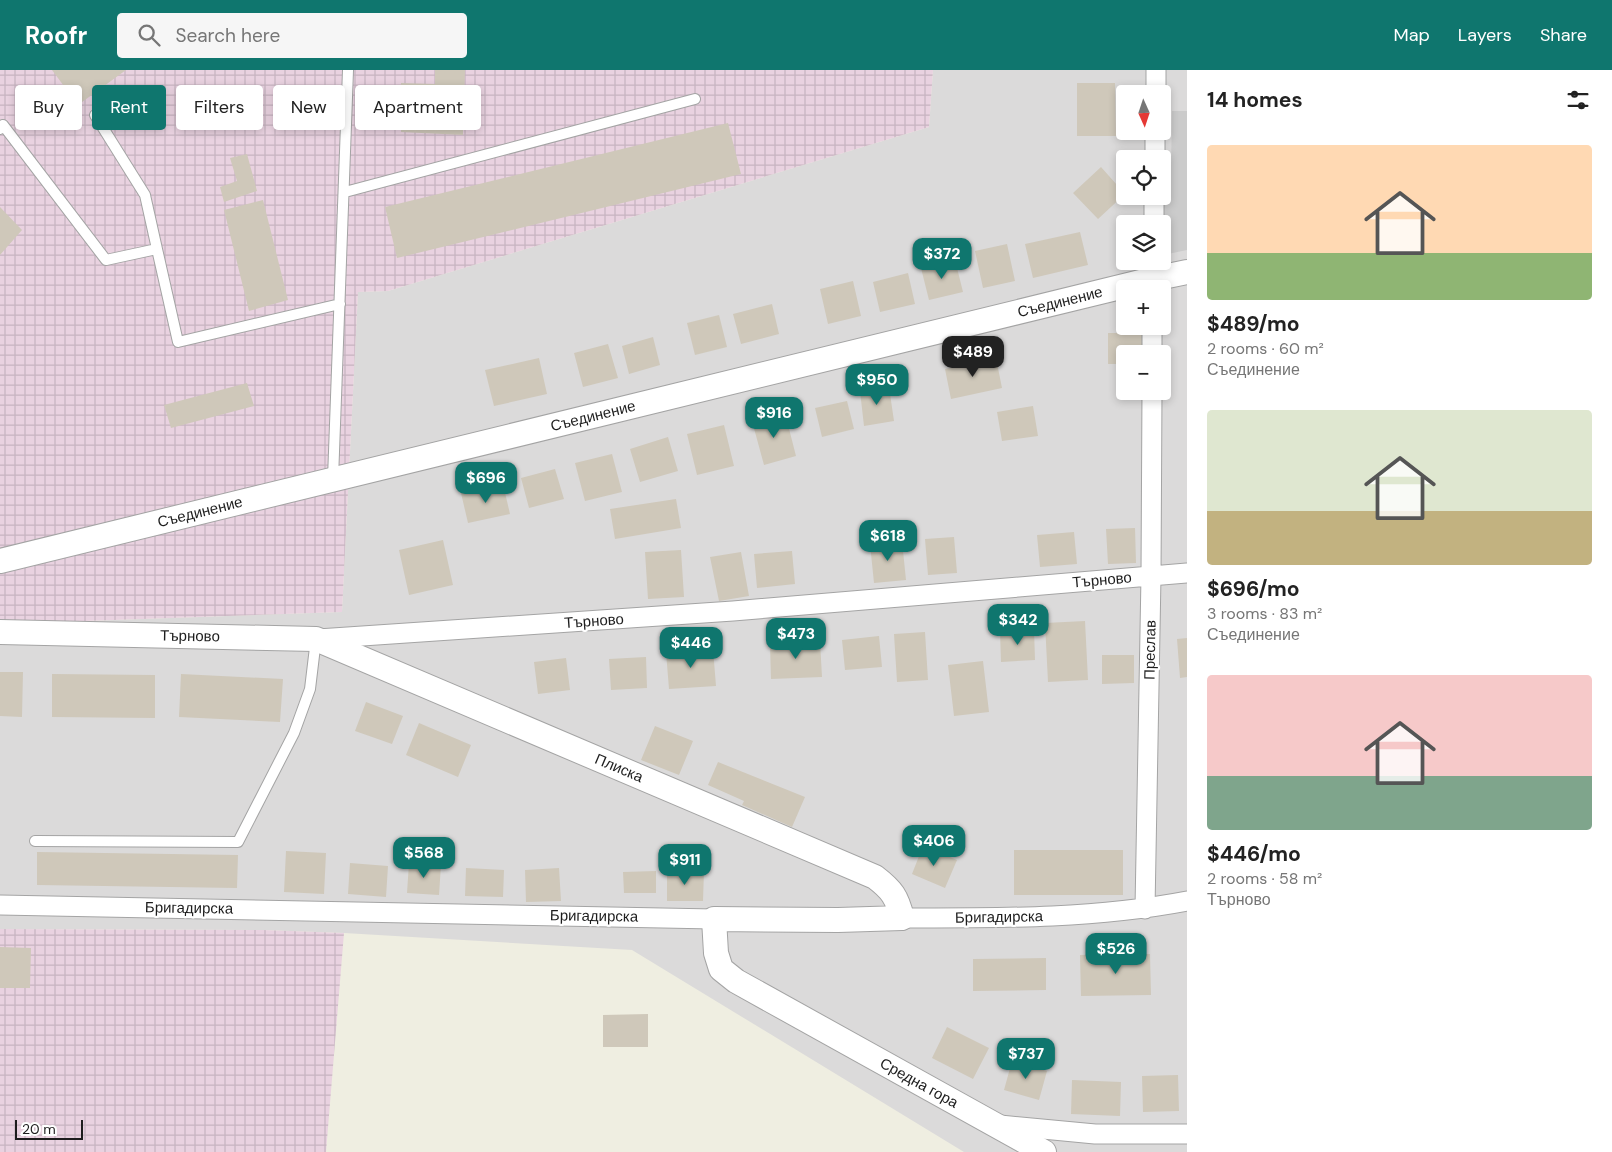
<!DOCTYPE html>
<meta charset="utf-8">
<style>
:root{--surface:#fff;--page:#f6f6f6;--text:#222;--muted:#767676;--accent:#0f766e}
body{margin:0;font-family:"DM Sans",sans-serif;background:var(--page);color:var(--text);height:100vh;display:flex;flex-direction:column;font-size:19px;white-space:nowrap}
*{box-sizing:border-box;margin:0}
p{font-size:16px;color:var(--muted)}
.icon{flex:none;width:28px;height:28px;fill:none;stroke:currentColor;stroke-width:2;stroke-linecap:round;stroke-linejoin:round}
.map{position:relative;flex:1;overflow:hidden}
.sheet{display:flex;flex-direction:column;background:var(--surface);width:425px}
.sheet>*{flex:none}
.hud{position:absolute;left:15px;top:15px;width:475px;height:45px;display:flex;gap:10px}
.needle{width:32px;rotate:177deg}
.fabs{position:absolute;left:1116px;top:15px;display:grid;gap:10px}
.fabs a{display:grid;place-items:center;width:55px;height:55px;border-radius:5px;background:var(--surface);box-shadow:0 2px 8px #0003;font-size:25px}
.scale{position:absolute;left:15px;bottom:12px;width:68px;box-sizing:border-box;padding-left:5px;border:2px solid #1d1d1d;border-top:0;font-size:14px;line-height:18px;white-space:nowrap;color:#1d1d1d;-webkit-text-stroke:4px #fff;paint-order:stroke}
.price{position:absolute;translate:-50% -42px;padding:0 11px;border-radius:10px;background:var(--accent);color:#fff;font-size:16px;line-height:32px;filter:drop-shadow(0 1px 2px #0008)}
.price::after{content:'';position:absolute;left:50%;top:30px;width:15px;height:11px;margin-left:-8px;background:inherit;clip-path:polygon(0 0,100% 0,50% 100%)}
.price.current{background:#222;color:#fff}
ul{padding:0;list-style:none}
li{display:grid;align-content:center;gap:10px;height:265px;padding:0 20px}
li span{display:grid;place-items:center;height:155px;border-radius:5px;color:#555}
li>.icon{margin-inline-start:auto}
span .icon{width:90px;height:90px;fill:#fffc;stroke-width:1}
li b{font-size:21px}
h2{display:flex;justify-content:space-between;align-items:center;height:60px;padding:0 20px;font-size:21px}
.tag{padding:0 18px;border-radius:5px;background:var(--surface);box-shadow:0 2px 8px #0003;font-size:18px;line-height:45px}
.tag.current{background:var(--accent);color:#fff}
header{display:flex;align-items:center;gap:30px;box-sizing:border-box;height:70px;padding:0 25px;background:var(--accent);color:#fff}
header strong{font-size:24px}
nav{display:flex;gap:28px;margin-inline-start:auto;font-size:18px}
.search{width:350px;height:45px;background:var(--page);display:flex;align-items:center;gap:12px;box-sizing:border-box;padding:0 18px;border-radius:5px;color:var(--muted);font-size:19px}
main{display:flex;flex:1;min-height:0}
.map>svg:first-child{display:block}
.residential{fill:#dbdada;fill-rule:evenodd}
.industrial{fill:url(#industrial-grid)}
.religious{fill:#cbcbcb}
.building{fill:#cfc8ba}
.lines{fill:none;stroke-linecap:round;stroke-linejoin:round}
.service-casing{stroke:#a4a4a4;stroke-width:12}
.minor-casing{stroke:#a4a4a4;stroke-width:21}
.tertiary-casing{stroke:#a4a4a4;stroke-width:26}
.service{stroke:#fff;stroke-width:10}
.minor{stroke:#fff;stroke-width:19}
.tertiary{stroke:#fff;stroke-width:24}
.labels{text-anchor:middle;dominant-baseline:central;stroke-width:4.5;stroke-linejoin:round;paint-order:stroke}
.street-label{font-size:15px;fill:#1d1d1d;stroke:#fff}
</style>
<header>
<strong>Roofr</strong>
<div class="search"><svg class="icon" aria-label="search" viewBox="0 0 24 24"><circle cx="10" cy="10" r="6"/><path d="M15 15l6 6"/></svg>Search here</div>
<nav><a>Map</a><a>Layers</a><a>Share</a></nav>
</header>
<main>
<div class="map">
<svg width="1187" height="1082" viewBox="0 0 1187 1082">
<defs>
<pattern id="industrial-grid" width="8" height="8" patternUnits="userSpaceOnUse" patternTransform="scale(1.25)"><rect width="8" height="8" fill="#e9d2e0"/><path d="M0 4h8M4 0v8" fill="none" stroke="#c7b4c0"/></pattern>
</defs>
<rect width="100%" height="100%" fill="#efeee1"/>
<path class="residential" d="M933,0H1187V1082H964L632,880L344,863L263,860L0,859V554L342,542L358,222L388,221L929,57ZM1125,24H1162V61H1125ZM1125,89H1162V126H1125ZM1125,154H1162V191H1125ZM1125,219H1162V256H1125ZM1125,284H1162V321H1125Z"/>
<path class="industrial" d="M0,0H933L929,57L388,221L358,222L342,542L0,554Z
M0,859L263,860L344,863L326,1082H0Z"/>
<path class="religious" d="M1172,41H1187V180L1163,185V97H1171Z"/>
<path class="building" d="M52,0H126L78,35Z
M435,0H465L463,65L401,62V13L435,14Z
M1077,13H1115L1116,66H1077Z
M728,53L741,104L397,188L385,137Z
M247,84L257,121L224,132L220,117L237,111L230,88Z
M1101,97L1125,124L1098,149L1073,123Z
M263,130L288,230L249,241L224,140Z
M0,137L22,160L0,185Z
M1080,162L1088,195L1033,208L1025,174Z
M1007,174L1015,211L983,218L975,181Z
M955,190L963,222L929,230L921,198Z
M908,203L915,234L880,242L873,212Z
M853,211L861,246L828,254L820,219Z
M772,234L779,264L741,274L733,244Z
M719,245L727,277L695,285L687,253Z
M1108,263H1142V284H1125V294H1108Z
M653,267L660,295L629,304L622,276Z
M608,274L618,308L583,317L574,283Z
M539,288L547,324L494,336L485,300Z
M996,288L1002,318L951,329L945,299Z
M247,313L254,336L171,358L164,335Z
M889,317L894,351L864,356L860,321Z
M847,331L854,359L822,367L815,338Z
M1033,336L1038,366L1002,371L997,342Z
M785,343L796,386L764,395L752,351Z
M724,355L734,396L697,405L687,364Z
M668,367L678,401L640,412L630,379Z
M612,384L622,422L585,431L575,393Z
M555,399L564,429L529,438L521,408Z
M503,414L510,444L468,453L461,423Z
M676,429L681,458L615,469L610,439Z
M1135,458L1136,493L1108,494L1106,459Z
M1074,462L1077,494L1040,497L1037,465Z
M954,467L957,503L928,505L925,469Z
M443,470L453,515L409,525L399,480Z
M902,471L906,510L874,513L870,474Z
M681,480L684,527L648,529L645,482Z
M792,481L795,514L757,518L754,484Z
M741,482L749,526L719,531L710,487Z
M1085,551L1088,610L1048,612L1045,553Z
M1034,559L1035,590L1001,592L1000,561Z
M925,562L928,610L897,612L894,564Z
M879,566L882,597L845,600L842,570Z
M1187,568V607L1180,608L1177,569Z
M820,571L822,607L771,609L770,574Z
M713,579L716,616L669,619L666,582Z
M1102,585H1134V613L1102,614Z
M646,587L647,618L611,620L609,589Z
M566,588L570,620L538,624L534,592Z
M983,591L989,642L954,646L948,595Z
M0,602H23L22,647L0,646Z
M52,604L155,605V648L52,647Z
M181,604L283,609L280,652L179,647Z
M366,632L403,646L392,674L355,661Z
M419,653L471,675L458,707L406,685Z
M655,656L693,671L679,705L641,690Z
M718,692L805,727L792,757L742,735L744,731L708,715Z
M923,776L957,790L945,818L912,804Z
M1014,780H1123V825H1014Z
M286,781L326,783L324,824L284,822Z
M37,782L238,785L237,818L37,815Z
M350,793L388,796L386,827L348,824Z
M409,793L441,795L439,825L407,823Z
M466,798L504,800L503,827L465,826Z
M559,798L561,831L526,832L525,800Z
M656,801V823H624L623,802Z
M667,801H704L703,831H667Z
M0,877L31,878L30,918H0Z
M1150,884L1151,925L1081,926L1080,885Z
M1046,888V920L973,921V889Z
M648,944V977H603V945Z
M947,957L989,978L973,1009L932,988Z
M1012,991L1047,1001L1039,1030L1004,1020Z
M1178,1005L1179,1041L1143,1042L1142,1006Z
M1072,1010L1121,1012L1120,1046L1071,1044Z"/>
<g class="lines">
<defs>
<path id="service" d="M95,45L145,125L157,179
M0,59L3,55L106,190L157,179L178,272L340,234
M345,122L695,29
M333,409L348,0
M35,771L238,772L294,663L310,619L316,569"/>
<path id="minor" d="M1156,24V0
M1155,89V61
M1154,154V126
M1153,219V191
M1152,284V256
M318,569L733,541L1187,503
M0,835L714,849
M1145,839L1151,506L1152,321
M902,848C998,848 1093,849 1187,831
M1000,1055L1095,1064H1187"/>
<path id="tertiary" d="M0,491L1153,209L1187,202
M0,562L316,569L875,807C892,820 897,827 902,848L838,850L714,849L716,883L721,899L736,911L1044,1082"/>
</defs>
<use href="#service" class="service-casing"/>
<use href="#minor" class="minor-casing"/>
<use href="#tertiary" class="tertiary-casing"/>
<use href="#service" class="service"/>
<use href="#minor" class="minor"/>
<use href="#tertiary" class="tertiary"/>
</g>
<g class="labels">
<g class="street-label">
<text transform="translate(1060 232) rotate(-14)">Съединение</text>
<text transform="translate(593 346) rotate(-14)">Съединение</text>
<text transform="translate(200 442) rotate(-14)">Съединение</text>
<text transform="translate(1102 510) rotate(-5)">Търново</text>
<text transform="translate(594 551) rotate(-4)">Търново</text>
<text transform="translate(190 566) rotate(1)">Търново</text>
<text transform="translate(1150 580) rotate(-89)">Преслав</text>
<text transform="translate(619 698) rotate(23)">Плиска</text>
<text transform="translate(189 838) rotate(1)">Бригадирска</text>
<text transform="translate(594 846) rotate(1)">Бригадирска</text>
<text transform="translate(999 847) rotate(-1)">Бригадирска</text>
<text transform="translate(919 1013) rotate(29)">Средна гора</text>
</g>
</g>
</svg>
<div class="fabs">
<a><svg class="needle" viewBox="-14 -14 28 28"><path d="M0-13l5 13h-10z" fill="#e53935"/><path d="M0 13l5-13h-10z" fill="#767676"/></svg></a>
<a><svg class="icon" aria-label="locate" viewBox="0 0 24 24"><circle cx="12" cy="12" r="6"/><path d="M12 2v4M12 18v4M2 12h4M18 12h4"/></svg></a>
<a><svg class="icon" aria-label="layers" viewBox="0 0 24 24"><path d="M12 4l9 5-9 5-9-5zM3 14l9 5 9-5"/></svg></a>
<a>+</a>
<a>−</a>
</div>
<div class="scale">20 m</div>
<b class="price" style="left:942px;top:210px">$372</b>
<b class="price current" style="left:973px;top:308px">$489</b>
<b class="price" style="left:877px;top:336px">$950</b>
<b class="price" style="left:774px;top:369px">$916</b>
<b class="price" style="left:486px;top:434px">$696</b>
<b class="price" style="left:888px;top:492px">$618</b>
<b class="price" style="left:1018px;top:576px">$342</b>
<b class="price" style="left:796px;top:590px">$473</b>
<b class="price" style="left:691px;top:599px">$446</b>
<b class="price" style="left:934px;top:797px">$406</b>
<b class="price" style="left:424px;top:809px">$568</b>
<b class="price" style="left:685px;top:816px">$911</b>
<b class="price" style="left:1116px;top:905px">$526</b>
<b class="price" style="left:1026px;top:1010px">$737</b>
<div class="hud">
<a class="tag">Buy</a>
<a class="tag current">Rent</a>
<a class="tag">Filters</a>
<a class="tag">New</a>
<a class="tag">Apartment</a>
</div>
</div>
<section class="sheet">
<h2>14 homes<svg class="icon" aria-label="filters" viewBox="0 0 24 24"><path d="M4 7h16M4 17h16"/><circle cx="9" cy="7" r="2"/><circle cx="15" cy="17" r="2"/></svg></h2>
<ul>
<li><span style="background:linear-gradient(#ffd9b3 70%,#8fb573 0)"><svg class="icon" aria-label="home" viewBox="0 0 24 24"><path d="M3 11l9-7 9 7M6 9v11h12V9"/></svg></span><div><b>$489/mo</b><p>2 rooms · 60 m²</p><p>Съединение</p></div></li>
<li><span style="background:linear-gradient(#dfe7d0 65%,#c2b280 0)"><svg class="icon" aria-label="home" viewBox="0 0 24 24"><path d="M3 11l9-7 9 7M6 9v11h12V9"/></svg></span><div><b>$696/mo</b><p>3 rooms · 83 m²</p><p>Съединение</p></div></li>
<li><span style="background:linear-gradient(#f6c9c9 65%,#7fa58c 0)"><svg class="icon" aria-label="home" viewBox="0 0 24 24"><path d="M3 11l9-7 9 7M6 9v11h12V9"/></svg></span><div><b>$446/mo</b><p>2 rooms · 58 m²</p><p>Търново</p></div></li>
</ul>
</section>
</main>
